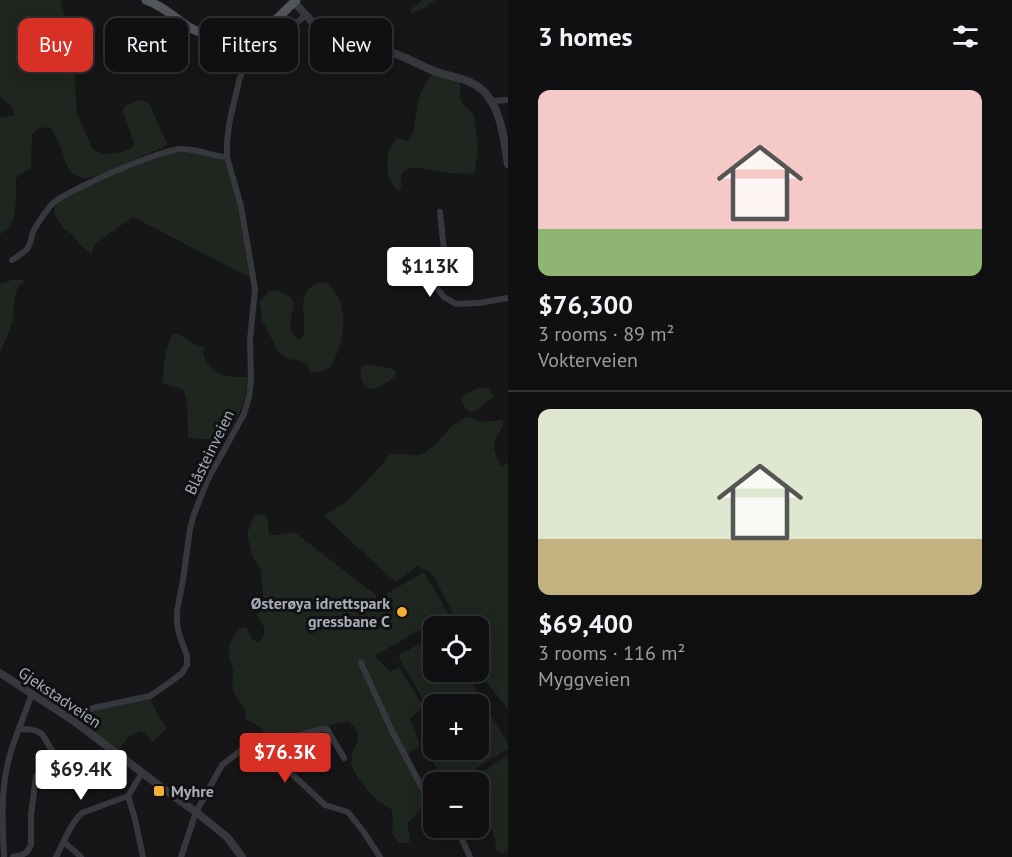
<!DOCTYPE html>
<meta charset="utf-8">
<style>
:root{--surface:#101012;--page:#19191b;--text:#f1f3f6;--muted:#9c9d9f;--line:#303032;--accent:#d93025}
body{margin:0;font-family:"PT Sans",sans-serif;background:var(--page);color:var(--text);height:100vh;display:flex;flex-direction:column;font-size:22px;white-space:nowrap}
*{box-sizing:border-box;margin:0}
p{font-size:20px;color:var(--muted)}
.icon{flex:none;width:33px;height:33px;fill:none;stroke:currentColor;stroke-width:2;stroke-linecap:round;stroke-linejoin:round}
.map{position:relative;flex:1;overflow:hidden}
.drawer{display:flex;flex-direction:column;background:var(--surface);width:504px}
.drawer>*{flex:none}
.hud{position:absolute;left:18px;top:18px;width:399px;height:54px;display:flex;gap:12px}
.fabs{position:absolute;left:423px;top:616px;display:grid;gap:12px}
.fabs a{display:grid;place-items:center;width:66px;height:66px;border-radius:12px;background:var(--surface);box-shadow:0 3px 15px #0003,0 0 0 2px var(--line);font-size:30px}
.price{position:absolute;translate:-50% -51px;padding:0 14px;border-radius:6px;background:#fff;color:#222;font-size:20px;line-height:39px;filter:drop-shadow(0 2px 3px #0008)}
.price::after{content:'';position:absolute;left:50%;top:36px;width:18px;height:14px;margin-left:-9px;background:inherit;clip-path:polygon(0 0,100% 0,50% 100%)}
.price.current{background:var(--accent);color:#fff}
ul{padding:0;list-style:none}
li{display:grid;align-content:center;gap:12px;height:318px;padding:0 30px}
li+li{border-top:2px solid var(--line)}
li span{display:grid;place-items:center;height:186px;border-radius:12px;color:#555}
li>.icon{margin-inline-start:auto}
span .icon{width:108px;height:108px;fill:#fffc;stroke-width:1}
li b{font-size:26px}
h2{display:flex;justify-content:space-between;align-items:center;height:72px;padding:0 30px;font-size:26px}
.tag{padding:0 21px;border-radius:12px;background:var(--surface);box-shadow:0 3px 15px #0003,0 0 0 2px var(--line);font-size:21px;line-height:54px}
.tag.current{background:var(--accent);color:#fff}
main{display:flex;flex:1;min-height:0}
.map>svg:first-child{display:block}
.green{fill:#1e261f}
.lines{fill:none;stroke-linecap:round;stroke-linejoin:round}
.minor{stroke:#37383d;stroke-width:6}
.tertiary{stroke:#37383d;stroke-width:8}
.primary{stroke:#53555c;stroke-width:9}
.poi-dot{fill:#f2b134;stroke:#111113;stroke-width:2}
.labels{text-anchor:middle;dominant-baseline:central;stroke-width:6;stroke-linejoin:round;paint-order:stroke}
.street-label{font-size:16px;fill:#a8adb8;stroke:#111113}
.poi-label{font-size:16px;font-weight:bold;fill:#a8adb8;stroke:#111113;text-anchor:end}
</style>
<main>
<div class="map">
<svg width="508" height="857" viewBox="0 0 508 857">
<rect width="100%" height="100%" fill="#161618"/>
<path class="green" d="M0,0H60L66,20L75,37L77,47L75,85L77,113L92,148C102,158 123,154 134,146L132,137L123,112L124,107C133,102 142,96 150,105L167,144C162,150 154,151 147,154C127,161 107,177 85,178C81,178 76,176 72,173C66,167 64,156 61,148C58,141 54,133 50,127L40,128L32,134L31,168L19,175L16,179C15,198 20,225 0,234V118L15,115L12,107L0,97Z
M423,0H436L424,8L411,14V9Z
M433,73L459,82C463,90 459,90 460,98C461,105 470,109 474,115L478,150L474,174L449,173L419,168H411L404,171L401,175V186L399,192C388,182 385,165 389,151C390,146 394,142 397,138L408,141C416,133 414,119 417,109C419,95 424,84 433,73Z
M178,151H186L225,160L240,213L251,278L133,217L96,243L91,254L78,243L73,235L63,228L54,214L55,205L86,188L147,160Z
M15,279L25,281C9,290 17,311 11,326C8,335 3,344 0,354V284Z
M324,282C348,296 346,328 338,351C336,356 333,365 329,368C325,372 315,372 310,373L307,364L296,360L288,359L279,353L262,320L260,301L268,292L276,290L287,295L293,300L294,303C291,315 287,332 298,339H301L304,335C306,314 294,287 324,282Z
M177,333L197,346L204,347C203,354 204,356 207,362C214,377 232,377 247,377L248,379C246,402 237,421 224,440L201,439L188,437L187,402L184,391L179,388L163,384C163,366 165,351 172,334Z
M369,364L394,369L396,373C396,374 395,376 394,377C392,380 375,390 372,389C362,389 358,373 362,366Z
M481,387L488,388L492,393L493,397L476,411L470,412C452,398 468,392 481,387Z
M469,417L482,422L503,420V426C501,430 499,432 497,435C491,445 496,457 501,466L508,463V709L478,672V627H454L452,612L436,581L430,572L417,566L405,576L395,582L324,516L348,500L380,467L389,455C398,453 405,454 414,455C430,456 443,435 453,425C459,423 462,418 469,417Z
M258,514L267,516L269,535H278L294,532L376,595L377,599L424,572L448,613L375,656L390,672L399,667L422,704L420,710L410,719L419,741V746L408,754L421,782L428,792L422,796C426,809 414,815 407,824L410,837L409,843H399L392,833L393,823L392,810C387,806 381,803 376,799C370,793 356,777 353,768C346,747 371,739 348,721L266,739L261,728L246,719C246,704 236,701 233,689C231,682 234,676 233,669C232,665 229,660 229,655C227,646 234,631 243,627L247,628C249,634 252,641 259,643L265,634L264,627L258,618L257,615L264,606L261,570L253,558L247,535L253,517Z
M433,636L434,672H466L481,699L471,705H434L433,717L398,656Z
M150,698L158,715L167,728L153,742L143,732L139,731L128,737L118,751L80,719L88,712Z
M487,710L508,743V749L452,783H447L425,749L433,744L434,750H478L479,716Z
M508,755V851L503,853L497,851L493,831L479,819L478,783H465Z"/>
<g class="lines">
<path class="minor" d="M490,101L508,100
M440,212L444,250L438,267L436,287L444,297L456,304L479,303L508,298
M12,260C17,257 23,253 27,249C31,244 31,237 33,232C37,223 45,213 51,205C63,192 164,148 182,149C197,149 212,156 227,157
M361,663L392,731L427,797L434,803
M74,721L93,708L150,696L169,683L182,673L187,665V656L179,634L177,623V611L183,580L190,529L194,514L208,479L244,414L249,397L251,381L250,340L255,289L241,206L227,157V141L230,119L240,77L251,52L268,36L284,27L299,21L306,15
M19,729C27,729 35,729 42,734C50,746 54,761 70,761
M261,745L322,729H327L344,758
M128,796L135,819L143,857
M457,828L470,857
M64,842L81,857
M4,857C3,830 1,804 5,778C9,748 23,721 32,693
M13,857L22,855L27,852L31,845V815L36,776
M56,857C64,842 70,824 82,813L128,796L142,773
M181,857L196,812L222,765L244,748L256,743L261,745L325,805L348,812L363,831L380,857"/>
<path class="tertiary" d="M294,2C307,16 320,33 338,41C352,48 368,47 383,50C401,54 417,64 434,71C452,78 474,78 487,95C502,114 504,141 508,164
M0,673L74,721L161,787L196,812L227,837L242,857"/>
<path class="primary" d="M146,0C163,6 174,17 189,27C197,32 207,35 216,37C255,44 270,26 296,0"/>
</g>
<g class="poi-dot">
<circle cx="402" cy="612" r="6"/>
<rect x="153" y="785" width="12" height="12" rx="3"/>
</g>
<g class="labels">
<g class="street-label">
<text transform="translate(209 452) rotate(-64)">Blåsteinveien</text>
<text transform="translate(60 697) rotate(34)">Gjekstadveien</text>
</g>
<g class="poi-label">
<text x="390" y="603">Østerøya idrettspark<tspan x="390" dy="18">gressbane C</tspan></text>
<text x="171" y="791" text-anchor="start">Myhre</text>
</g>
</g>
</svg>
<div class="fabs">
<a><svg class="icon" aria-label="locate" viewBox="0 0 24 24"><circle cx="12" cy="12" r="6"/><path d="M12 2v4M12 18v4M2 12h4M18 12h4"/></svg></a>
<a>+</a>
<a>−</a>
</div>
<b class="price" style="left:430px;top:298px">$113K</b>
<b class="price current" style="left:285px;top:784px">$76.3K</b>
<b class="price" style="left:81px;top:801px">$69.4K</b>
<div class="hud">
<a class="tag current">Buy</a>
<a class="tag">Rent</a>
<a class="tag">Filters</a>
<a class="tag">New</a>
</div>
</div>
<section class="drawer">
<h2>3 homes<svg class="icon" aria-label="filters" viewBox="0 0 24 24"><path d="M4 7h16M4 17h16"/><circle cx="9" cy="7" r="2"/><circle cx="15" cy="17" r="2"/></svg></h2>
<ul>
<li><span style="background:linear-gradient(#f6c9c9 75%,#8fb573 0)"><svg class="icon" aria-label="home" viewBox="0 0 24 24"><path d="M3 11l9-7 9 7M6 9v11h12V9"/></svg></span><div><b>$76,300</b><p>3 rooms · 89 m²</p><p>Vokterveien</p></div></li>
<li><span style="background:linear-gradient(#dfe7d0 70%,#c2b280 0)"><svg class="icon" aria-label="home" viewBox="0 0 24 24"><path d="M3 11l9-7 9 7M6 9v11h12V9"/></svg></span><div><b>$69,400</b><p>3 rooms · 116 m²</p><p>Myggveien</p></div></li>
</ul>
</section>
</main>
